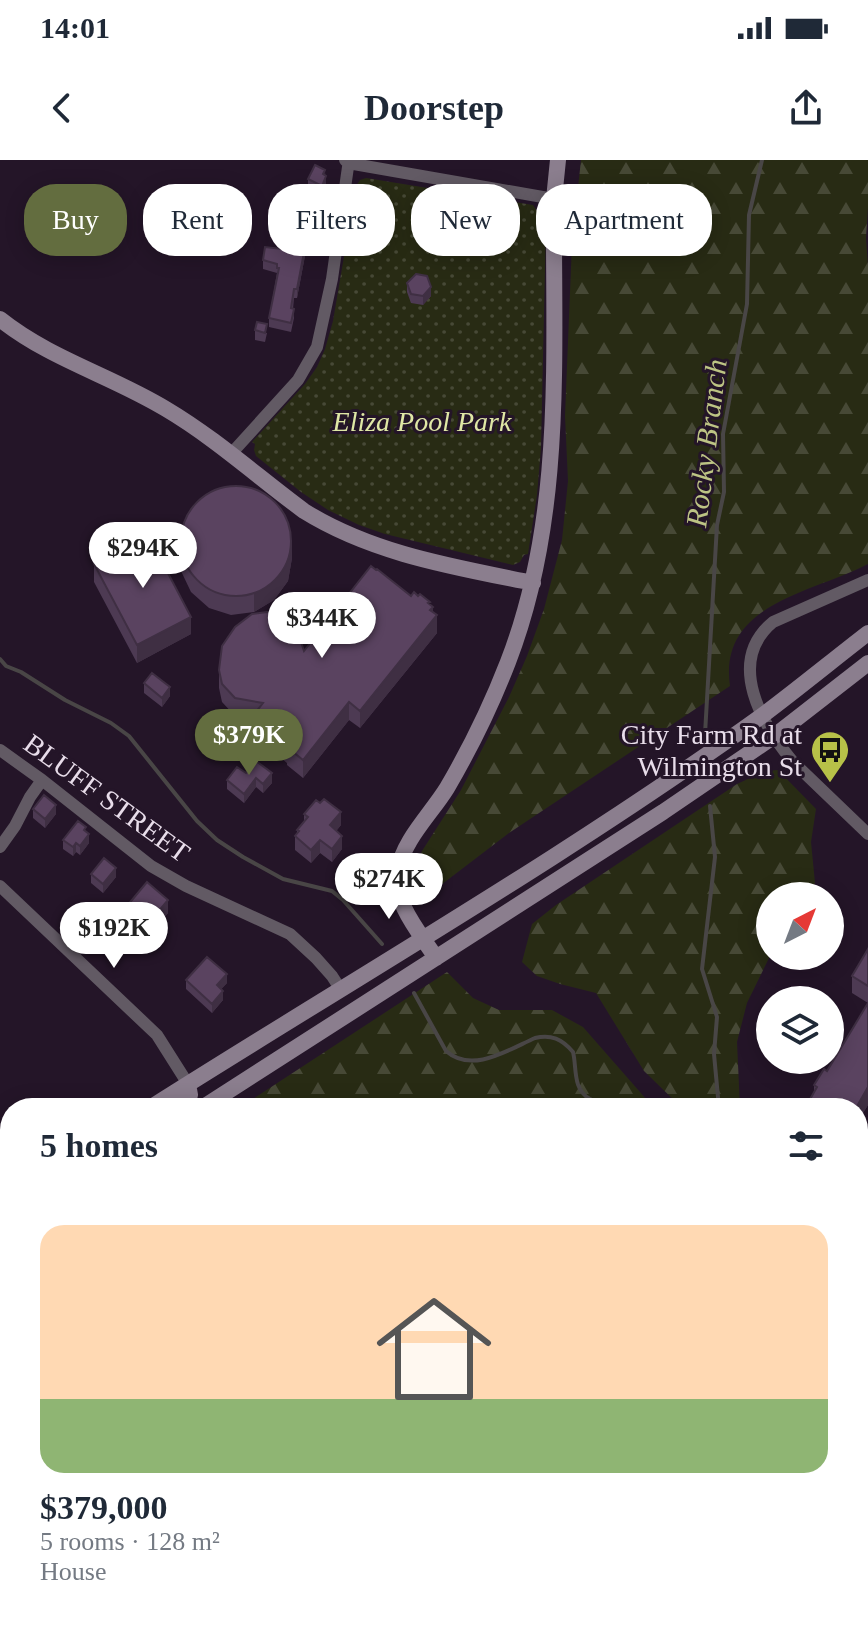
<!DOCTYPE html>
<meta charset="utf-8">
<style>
:root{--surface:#fff;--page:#f6f6f7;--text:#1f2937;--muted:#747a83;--line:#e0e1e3;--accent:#636d3f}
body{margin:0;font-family:"Times New Roman",serif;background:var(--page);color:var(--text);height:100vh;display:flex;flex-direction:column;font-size:30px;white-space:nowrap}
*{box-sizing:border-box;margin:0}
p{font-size:26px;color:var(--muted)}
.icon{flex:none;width:44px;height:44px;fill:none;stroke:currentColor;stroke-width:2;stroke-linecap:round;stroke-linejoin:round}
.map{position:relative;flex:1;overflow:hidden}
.sheet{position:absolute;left:0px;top:938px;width:868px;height:538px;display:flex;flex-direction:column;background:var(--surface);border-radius:32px 32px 0 0;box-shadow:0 4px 20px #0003}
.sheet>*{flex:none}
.banner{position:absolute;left:24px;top:24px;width:820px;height:72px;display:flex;gap:16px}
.needle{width:52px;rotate:42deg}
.fabs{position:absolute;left:756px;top:722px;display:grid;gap:16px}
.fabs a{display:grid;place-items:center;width:88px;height:88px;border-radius:50%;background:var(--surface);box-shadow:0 4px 20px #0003;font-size:40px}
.price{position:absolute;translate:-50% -68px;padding:0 18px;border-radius:28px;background:#fff;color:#222;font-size:26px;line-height:52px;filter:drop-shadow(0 2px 4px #0008)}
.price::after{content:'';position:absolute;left:50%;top:48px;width:24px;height:18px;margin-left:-12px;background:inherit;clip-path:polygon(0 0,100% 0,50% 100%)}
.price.active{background:var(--accent);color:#fff}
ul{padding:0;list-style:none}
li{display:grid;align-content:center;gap:16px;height:424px;padding:0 40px}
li+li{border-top:2px solid var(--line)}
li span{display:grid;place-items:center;height:248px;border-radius:24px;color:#555}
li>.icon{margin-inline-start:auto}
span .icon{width:144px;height:144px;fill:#fffc;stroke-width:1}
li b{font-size:34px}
h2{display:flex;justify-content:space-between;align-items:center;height:96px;padding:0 40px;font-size:34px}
.pill{padding:0 28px;border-radius:32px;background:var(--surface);box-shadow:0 4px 20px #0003;font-size:28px;line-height:72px}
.pill.active{background:var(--accent);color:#fff}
.status{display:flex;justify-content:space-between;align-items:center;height:56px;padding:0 40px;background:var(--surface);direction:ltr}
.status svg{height:22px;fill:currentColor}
header{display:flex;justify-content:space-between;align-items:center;height:104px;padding:0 40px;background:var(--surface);font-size:36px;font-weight:800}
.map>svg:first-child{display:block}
.industrial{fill:url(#industrial-furrows)}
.green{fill:url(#green-dots)}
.forest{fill:url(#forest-firs)}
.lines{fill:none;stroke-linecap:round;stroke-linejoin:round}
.stream{stroke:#494646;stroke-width:4}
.street{stroke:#625a64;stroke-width:12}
.secondary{stroke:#8b7e8e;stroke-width:16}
.highway{stroke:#c7b2cc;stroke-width:22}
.wall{fill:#4d3a53}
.shaded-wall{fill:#3f2f43}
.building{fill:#5a4360;stroke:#3f2f43;stroke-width:2}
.labels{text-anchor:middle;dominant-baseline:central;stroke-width:6;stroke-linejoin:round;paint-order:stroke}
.park-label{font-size:28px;font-style:italic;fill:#dfe7a5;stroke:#241528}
.poi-label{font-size:28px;fill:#e8ddea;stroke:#241528;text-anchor:end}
.street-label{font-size:28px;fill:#e8ddea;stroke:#241528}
.water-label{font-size:30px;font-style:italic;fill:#bdc484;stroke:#241528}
</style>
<div class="status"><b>14:01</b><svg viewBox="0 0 49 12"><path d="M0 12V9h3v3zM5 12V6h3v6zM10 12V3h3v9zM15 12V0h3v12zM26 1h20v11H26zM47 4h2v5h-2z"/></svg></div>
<header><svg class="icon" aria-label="back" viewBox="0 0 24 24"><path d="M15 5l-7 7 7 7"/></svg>Doorstep<svg class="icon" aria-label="share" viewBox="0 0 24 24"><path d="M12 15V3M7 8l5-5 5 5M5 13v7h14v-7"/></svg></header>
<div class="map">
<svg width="868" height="1475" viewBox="0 0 868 1475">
<defs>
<pattern id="industrial-furrows" width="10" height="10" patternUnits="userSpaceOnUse" patternTransform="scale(2)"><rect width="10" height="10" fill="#301d35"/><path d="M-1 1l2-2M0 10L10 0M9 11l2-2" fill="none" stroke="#4e3d52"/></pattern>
<pattern id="green-dots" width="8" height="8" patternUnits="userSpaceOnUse" patternTransform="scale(2)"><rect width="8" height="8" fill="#282b14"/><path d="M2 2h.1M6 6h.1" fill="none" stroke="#474936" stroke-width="1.8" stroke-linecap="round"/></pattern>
<pattern id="forest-firs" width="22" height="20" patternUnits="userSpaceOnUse" patternTransform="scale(2)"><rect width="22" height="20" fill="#282b14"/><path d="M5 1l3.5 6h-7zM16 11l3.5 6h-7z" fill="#474936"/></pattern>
</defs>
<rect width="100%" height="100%" fill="#241528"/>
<path class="industrial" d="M0,1201L10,1208V1466H229L233,1475H0Z"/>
<path class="green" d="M366,18L533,45L546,64L541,288L537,335L528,394L524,395L520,402L513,405L385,374L359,365L328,350L301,332L256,296L254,290L255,284L252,282L305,224L317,207L325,189L333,161L356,26L360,20Z
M868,1403V1475H681L670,1466H858V1406Z
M426,1466H649L662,1475H433Z"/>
<path class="forest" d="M581,0H868V47L866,78L868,106V404C813,433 718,443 730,526L509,673L420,741L411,718L422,691L461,630L509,537L527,496L544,449L562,380L568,321L565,256L572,83Z
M778,610L816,649L811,682L815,723L804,736H770V796L747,843L737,882L740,948H682L644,911L596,833L560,824L537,816L522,802L532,764L556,745L737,624L765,611Z
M447,812L473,838L499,850H552L583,867L647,940L656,948H239Z
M858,1341L868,1349V1375L858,1378Z"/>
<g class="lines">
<path class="stream" d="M0,499L6,506L21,512L65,540L111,563L129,576L197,661L217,680L243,697L283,719L332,731L343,740L382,784
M705,574L717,365L724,332L723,274L747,144L749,55L762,0
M710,646L715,697L702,809L717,857L714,894L719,948
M414,833L446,891C472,914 508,890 535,878C551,874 562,879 573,892C577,907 572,929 590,939C597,943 606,944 614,948"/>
<path class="street" d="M345,0L348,3L554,39
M230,295L298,220L317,187L332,119L349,0
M868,420L773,462C725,502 762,565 794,603L868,674
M0,590L42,620L151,706L186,726L290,774L316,798L332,816L341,830
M0,687L15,666L30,637L42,620
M0,726L157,875L188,924"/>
<path class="secondary" d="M0,159C50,199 112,216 166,249C215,278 258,317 304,351C373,394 454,407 533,423
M436,798C420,773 392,742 398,711C403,680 431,654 447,628C471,587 491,546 508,502C565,355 553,194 554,39L558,0
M150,948C355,818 566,697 763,555C799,528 833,500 868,473
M176,948L190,935L188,924
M202,948L663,652L773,577L868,503
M0,1044L10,1037
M0,1078L10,1072"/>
<path class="highway" d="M0,1091L10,1098
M0,1133L10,1140
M858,1396L868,1394
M263,1466L266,1475
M351,1466L358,1475
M399,1466L406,1475
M660,1466L671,1475"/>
</g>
<path class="wall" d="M325,15L326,25L322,35L308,28V19Z
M32,44L51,48L41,60L32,53Z
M310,50L307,71L308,80L297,138H294L293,149L294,158L291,172L269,167V158L277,113L263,109V100L282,89L288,67Z
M407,123L431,136L423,145L411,143L407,132Z
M255,170L267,173L265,182L255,180Z
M181,370L292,398L288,421L274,440L254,452L231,455L209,448L191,432L181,411Z
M94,404L191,474L137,503L94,422Z
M411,436L430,445L433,452L437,473L360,568L349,560L303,618L287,605V603L252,575V559L235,556L222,542L219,528V510L304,491Z
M144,523L170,536L162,547L144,533Z
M246,613L272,623L263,633L256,627L244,643L227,629V620Z
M33,649L56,654L45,668L33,658Z
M304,654L341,665L336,671L342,689L332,702L320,693L311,703L295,690V676L297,673V670L304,661Z
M86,672L89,683L80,695L76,692L73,696L63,689V680Z
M91,714L116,717L103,733L91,723Z
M127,746L168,753L148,777L127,760Z
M868,789V945L858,961L814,932V925L827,911L868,843L852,833V816Z
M186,820L227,823L221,829L223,840L212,853L186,829Z"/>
<path class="shaded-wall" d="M325,10L326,25L322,35V26Z
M51,39V48L41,60V51Z
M308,71V80L297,138V129Z
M431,127V136L423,145V136Z
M292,380V398L288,421L274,440L254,452V434Z
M433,447V460L437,455V473L360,568V551Z
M191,457V474L137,503V485Z
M170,527V536L162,547V538Z
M349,542V560L303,618V600Z
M272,613V623L263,633V624Z
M256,618V627L244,643V634Z
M56,645V654L45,668V659Z
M341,652V665L330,679V665Z
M89,674V683L80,695V686Z
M342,676V689L332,702V689Z
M320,680V693L311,703V690Z
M76,683V692L73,696V687Z
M116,708V717L103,733V724Z
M168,740V753L148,777V764Z
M227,814V823L217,834V825Z
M223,831V840L212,853V844Z
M868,927V945L858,961V948H856Z
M63,1466H78V1474L49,1475Z"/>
<path class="building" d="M315,5L325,10L323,14L326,16L322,26L308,19Z
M42,32L51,39L41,51L32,44Z
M293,39L310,41L306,70L308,71L297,129H294L291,148L294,149L291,163L269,158L279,108H277V104L263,100L265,87L282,89L286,67H288Z
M416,114L427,116L431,127L423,136L411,134L407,123Z
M257,162L267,164L265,173L255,170Z
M181 381a55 55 0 1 1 110 0a55 55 0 1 1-110 0Z
M148,375L191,457L137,485L94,404Z
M371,406L376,410L377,409L411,436L414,432L418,436L420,434L430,442L428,443L433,447L430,450L437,455L360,551L349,542L303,600L287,587L289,586L252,557L263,543L235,538L222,524L219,510L222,486L235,467L252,454L267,452L280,454L289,459L296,467L304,491Z
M152,513L170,527L162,538L144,523Z
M256,601L272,613L263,624L256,618L244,634L227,620L237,607L246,613Z
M44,635L56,645L45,659L33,649Z
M324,639L341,652L330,665L342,676L332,689L320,680L311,690L295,676L299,671L297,670L308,657L304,654L316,640L320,643Z
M78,661L86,667L84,670L89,674L80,686L76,683L73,687L63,680Z
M104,698L116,708L103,724L91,714Z
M147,722L168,740L148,764L127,746Z
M868,789V826L852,816Z
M207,797L227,814L217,825L223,831L212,844L186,820Z
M868,843V927L856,948H805L817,927L814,925L824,909L827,911Z
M0,1333L10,1349V1466H63L49,1475H0Z"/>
<defs>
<symbol id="bus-pin" viewBox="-11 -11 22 30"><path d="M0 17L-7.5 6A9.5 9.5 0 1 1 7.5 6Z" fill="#b7c148" stroke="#241528"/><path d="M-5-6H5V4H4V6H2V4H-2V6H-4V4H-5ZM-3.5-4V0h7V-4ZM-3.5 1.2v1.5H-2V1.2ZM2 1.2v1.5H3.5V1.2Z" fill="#111"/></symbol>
</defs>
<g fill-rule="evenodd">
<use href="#bus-pin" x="808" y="568" width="44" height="60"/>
</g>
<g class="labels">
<g class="park-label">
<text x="422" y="261">Eliza Pool Park</text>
</g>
<g class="poi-label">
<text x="802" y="574">City Farm Rd at<tspan x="802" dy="32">Wilmington St</tspan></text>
</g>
<g class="street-label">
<text transform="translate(107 638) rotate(36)">BLUFF STREET</text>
</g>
<g class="water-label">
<text transform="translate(706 283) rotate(-83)">Rocky Branch</text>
</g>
</g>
</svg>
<div class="fabs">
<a><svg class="needle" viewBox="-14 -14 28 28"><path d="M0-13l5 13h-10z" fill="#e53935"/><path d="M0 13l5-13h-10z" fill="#747a83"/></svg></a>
<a><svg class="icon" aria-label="layers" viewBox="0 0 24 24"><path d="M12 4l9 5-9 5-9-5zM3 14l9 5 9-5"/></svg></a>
</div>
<b class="price" style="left:143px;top:430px">$294K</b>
<b class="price" style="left:322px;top:500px">$344K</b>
<b class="price active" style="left:249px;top:617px">$379K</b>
<b class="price" style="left:389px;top:761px">$274K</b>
<b class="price" style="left:114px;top:810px">$192K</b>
<div class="banner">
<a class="pill active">Buy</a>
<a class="pill">Rent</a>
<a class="pill">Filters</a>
<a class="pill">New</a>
<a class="pill">Apartment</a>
</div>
<section class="sheet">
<h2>5 homes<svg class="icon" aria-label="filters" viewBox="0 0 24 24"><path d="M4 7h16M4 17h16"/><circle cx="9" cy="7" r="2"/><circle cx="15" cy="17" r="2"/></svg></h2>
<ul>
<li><span style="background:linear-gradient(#ffd9b3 70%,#8fb573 0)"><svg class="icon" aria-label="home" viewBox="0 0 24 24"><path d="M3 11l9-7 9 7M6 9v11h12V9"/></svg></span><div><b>$379,000</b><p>5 rooms · 128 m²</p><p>House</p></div></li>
</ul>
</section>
</div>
